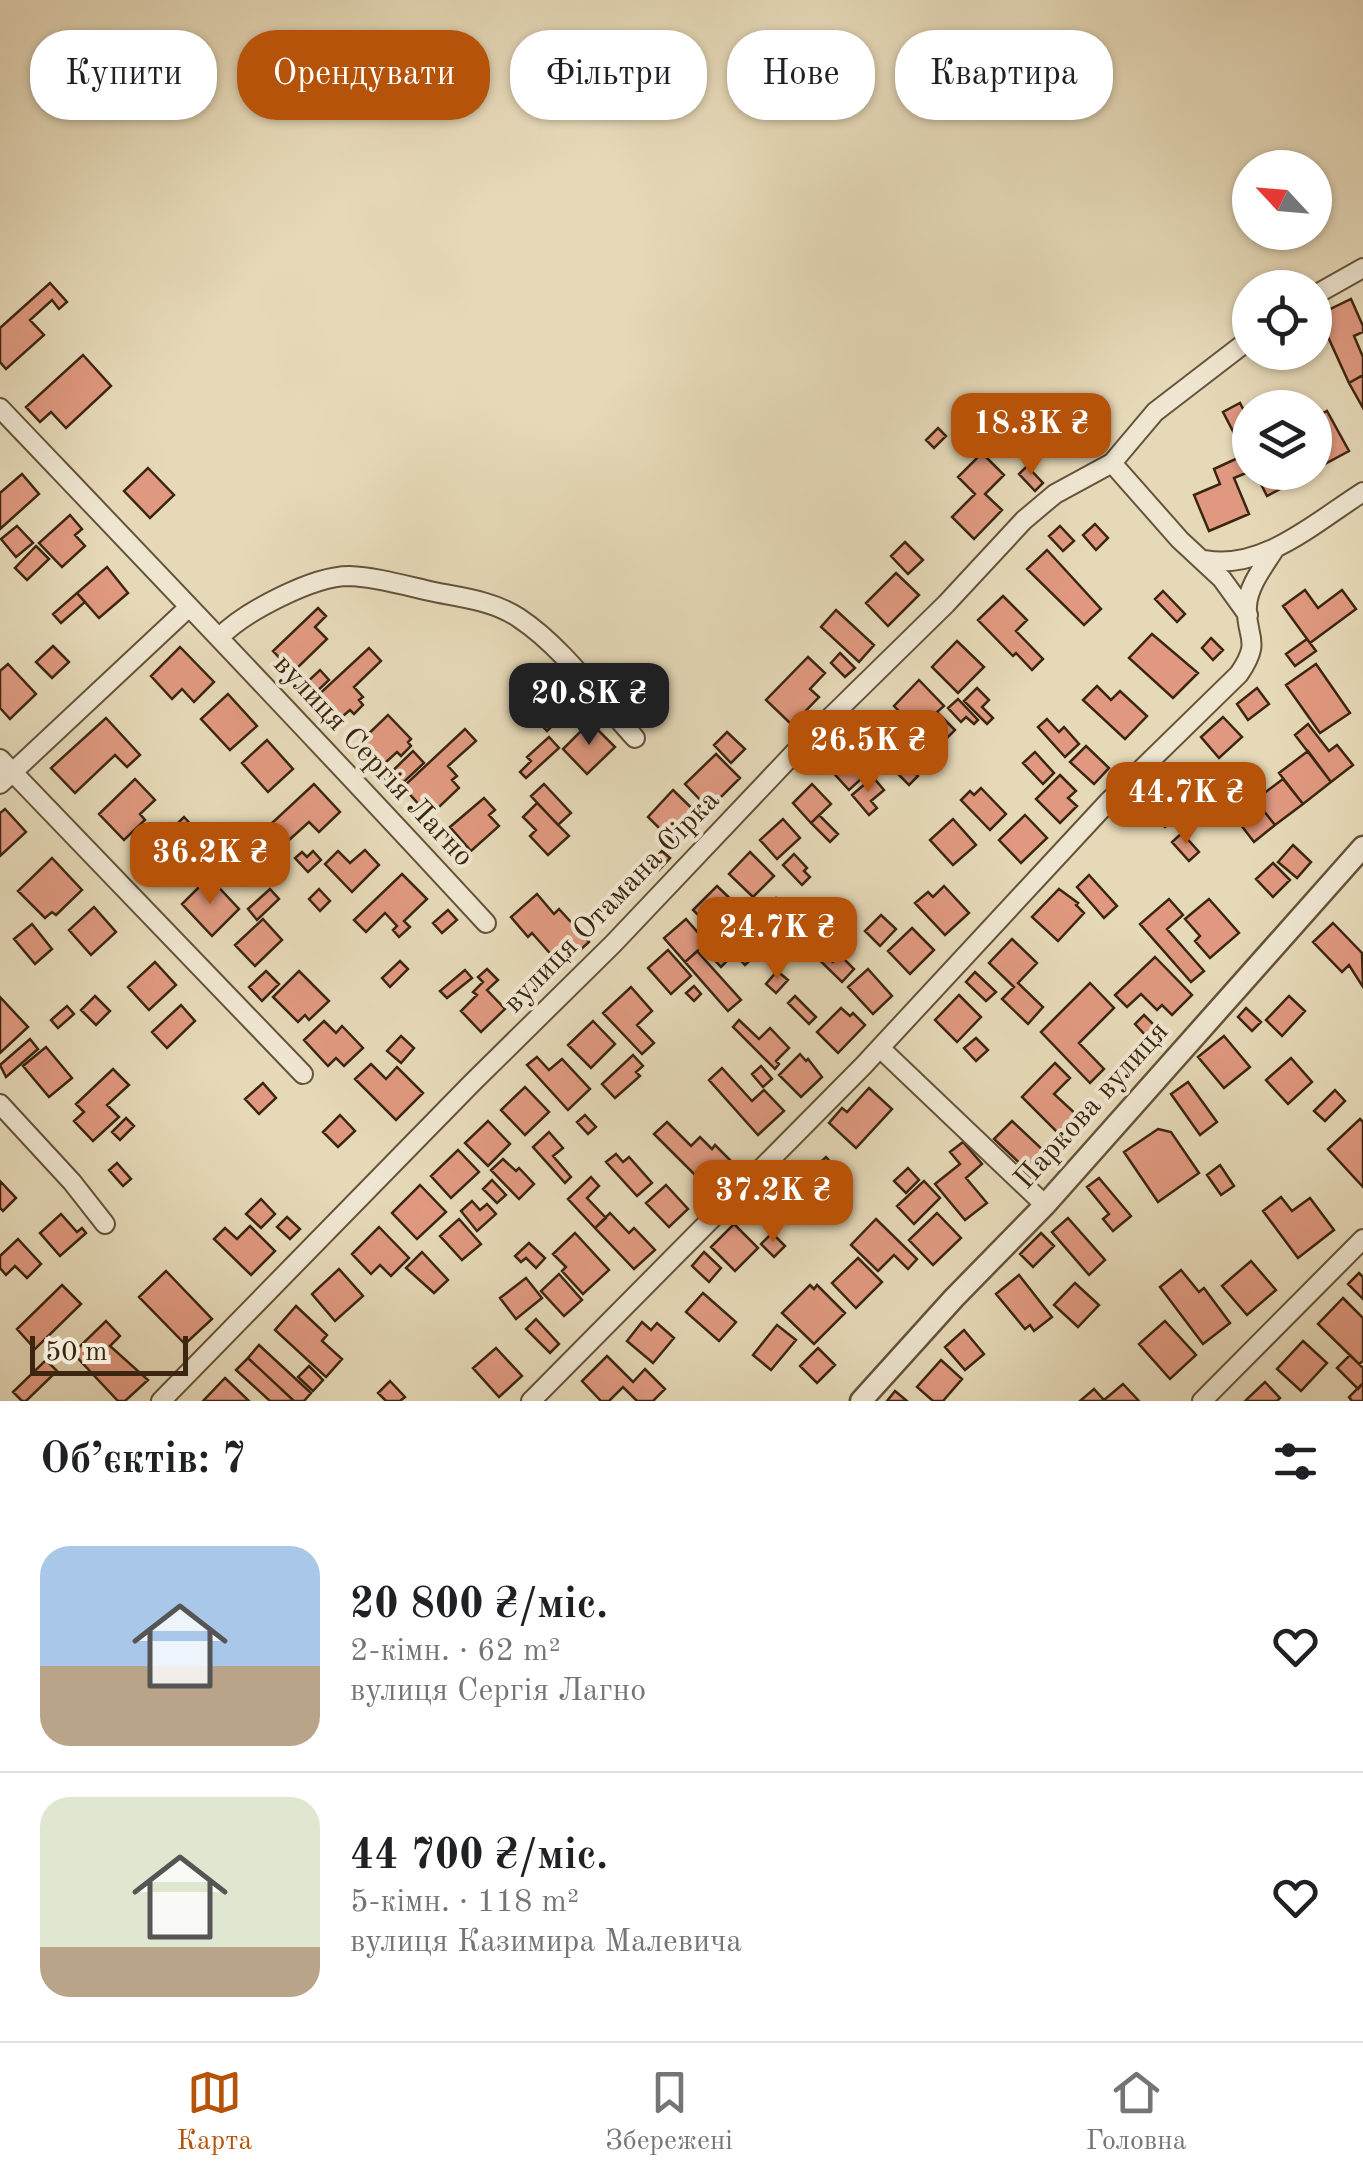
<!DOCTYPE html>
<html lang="uk">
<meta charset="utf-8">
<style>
:root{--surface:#fff;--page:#f6f6f6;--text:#202124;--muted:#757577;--line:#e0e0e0;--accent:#b45309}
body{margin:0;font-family:"Old Standard TT",serif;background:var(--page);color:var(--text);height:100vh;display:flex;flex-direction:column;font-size:38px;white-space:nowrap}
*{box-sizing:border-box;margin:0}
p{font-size:32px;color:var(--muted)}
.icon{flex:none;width:55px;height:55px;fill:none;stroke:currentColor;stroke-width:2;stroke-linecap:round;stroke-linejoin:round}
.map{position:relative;height:1401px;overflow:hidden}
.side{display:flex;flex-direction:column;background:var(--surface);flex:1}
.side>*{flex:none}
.guide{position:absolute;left:30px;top:30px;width:1305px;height:90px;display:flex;gap:20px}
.needle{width:65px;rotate:296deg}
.fabs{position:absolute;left:1232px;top:150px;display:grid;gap:20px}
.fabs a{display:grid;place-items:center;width:100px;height:100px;border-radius:50%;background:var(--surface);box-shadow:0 2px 8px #0004;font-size:50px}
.scale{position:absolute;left:30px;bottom:25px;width:158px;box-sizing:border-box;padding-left:10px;border:5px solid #3c2610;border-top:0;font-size:28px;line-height:35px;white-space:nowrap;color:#3c2610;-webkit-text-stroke:8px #efe6d1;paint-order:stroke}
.price{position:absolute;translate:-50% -85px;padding:0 22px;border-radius:20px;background:var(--accent);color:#fff;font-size:32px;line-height:65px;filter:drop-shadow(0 2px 5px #0008)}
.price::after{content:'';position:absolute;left:50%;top:60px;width:30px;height:22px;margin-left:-15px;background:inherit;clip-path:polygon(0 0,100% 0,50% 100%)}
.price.on{background:#222;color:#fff}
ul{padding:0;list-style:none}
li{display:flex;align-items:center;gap:30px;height:250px;padding:0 40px}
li+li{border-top:2px solid var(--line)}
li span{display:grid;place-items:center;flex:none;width:280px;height:200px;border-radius:30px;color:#555}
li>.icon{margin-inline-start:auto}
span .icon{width:120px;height:120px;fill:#fffc;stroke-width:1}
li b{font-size:42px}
h2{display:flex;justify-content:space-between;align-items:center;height:120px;padding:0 40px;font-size:42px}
.chip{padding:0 35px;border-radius:40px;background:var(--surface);box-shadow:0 2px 8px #0004;font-size:35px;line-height:90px}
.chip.on{background:var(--accent);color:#fff}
.menu{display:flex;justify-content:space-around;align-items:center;height:140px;border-top:2px solid var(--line);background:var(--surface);font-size:28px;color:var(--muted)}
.menu a{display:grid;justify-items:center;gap:5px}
.menu .on{color:var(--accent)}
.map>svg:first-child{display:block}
.building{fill:#e09980;stroke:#3c2610;stroke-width:2.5}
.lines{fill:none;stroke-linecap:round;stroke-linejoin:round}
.minor-casing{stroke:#66533a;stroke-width:22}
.tertiary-casing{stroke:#66533a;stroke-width:25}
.minor{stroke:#efe6d1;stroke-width:18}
.tertiary{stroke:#efe6d1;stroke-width:20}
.labels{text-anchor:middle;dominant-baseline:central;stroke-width:8;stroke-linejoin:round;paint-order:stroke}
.street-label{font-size:30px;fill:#3c2610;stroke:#efe6d1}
</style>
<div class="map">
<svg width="1363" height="1401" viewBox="0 0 1363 1401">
<rect width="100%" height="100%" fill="#e6d9b8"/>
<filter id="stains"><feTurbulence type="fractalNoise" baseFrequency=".002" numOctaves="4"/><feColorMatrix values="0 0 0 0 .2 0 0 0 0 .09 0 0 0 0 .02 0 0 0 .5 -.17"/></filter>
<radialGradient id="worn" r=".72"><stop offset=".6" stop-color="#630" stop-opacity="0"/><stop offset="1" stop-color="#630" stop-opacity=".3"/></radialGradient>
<path class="building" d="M50,283L67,302L59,309L52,300L30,320L44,335L6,369L0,362V328Z
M1351,299L1363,326V332L1354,336L1363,357V375L1349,383L1318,315Z
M83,355L111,386L66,428L51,412L40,422L26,407Z
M1363,375V408L1349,383Z
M1240,403L1250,422V464L1223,412Z
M1327,411L1349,451L1321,466L1315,455V434L1318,432L1315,417Z
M938,428L946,436L934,448L926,440Z
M982,453L1004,475L985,494L1002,510L974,539L952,517L975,494L958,477Z
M1240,457L1246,473L1234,478L1249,514L1209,531L1194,495L1220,484L1214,469Z
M1027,466L1043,483L1035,491L1019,474Z
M148,468L174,495L150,518L124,491Z
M1255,472H1300L1303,477L1267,496Z
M22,474L39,494L0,529V493Z
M70,515L82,529L75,535L85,546L62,567L39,543Z
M1095,524L1108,538L1096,550L1083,535Z
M17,526L33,543L16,557L1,539Z
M1060,526L1074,541L1063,551L1049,536Z
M905,542L923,560L908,574L891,556Z
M36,546L49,559L27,580L15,568Z
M1047,550L1101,609L1084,625L1027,569Z
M107,567L128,593L99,618L77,593Z
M896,573L919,595L888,626L866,603Z
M1305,590L1318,608L1342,590L1356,609L1310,643L1283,606Z
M1163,591L1185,614L1177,622L1155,599Z
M77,593L85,602L61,623L53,614Z
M1003,596L1027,620L1016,631L1043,659L1032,670L1016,653L1013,656L978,620Z
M318,608L326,616L315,627L327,639L293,672L273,651Z
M836,610L874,645L859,662L821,627Z
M1152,634L1198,673L1173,698L1129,658Z
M1211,638L1223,650L1213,660L1202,648Z
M1307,639L1316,651L1295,666L1286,654Z
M957,641L984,667L958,693L932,667Z
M53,646L69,662L52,678L36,662Z
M180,647L214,682L194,702L182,689L172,699L151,676Z
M369,648L381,661L354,687L363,697L359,700L363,705L354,714L350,710L337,721L315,698Z
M840,653L855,668L845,677L831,663Z
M808,657L825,673L810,689L819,697L792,725L766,700Z
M8,664L36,694L10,719L0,708V671Z
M1316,664L1350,713L1320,733L1286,685Z
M320,670L329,680L313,695L304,685Z
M548,680L573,706L547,731L522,705Z
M919,680L944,706L937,712L955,730L936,749L894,706Z
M1097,686L1111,700L1120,691L1147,716L1125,739L1083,700Z
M977,688L989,700L982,707L993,718L987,724L964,701Z
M1257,688L1269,704L1248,720L1237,704Z
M228,694L257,726L230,750L201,719Z
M958,699L978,720L974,724L966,717L961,722L948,708Z
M886,714L909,739L888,758L865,734Z
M388,715L411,739L408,742L411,746L401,756L397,752L385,763L362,740Z
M1223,717L1242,737L1219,758L1201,737Z
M106,718L140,755L127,767L115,755L75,793L51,768Z
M1047,719L1059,732L1064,727L1079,744L1065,757L1038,727Z
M590,722L615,747L587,774L563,749Z
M1308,724L1329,751L1337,745L1353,765L1331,782L1295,735Z
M465,729L476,741L448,766L457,776L452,780L459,788L438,808L434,803L425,811L403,787Z
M727,732L745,749L731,763L714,745Z
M549,737L559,748L526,778L520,772L531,761L527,757Z
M267,740L293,769L268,792L242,763Z
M854,746L873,768L849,790L829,768Z
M1086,746L1109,768L1094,784L1070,762Z
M413,751L424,763L391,794L381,782Z
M1308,751L1331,782L1303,804L1279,773Z
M1035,752L1054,773L1043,784L1023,763Z
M716,754L740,778L709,809L685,784Z
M902,760L918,776L909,785L893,769Z
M1172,770L1197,798L1165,827L1140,800Z
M1060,775L1076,791L1068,798L1077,806L1060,823L1036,799Z
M873,777L884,790L871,801L877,808L869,815L852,795Z
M135,779L155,800L140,814L145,820L124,840L99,814Z
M1283,779L1303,804L1275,825L1255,800Z
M314,784L340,812L319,832L309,822L288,841L272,823Z
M544,784L571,813L558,825L531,796Z
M812,784L831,804L811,823L793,803Z
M981,788L1006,814L990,830L961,800L970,791L974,795Z
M673,790L703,819L677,846L648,817Z
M484,798L495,810L489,815L499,826L471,851L450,827Z
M1255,800L1275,825L1254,842L1234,816Z
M537,803L569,836L548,855L530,836L536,830L523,817Z
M5,809L26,832L0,856V813Z
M819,815L838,834L830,842L811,823Z
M1025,815L1047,838L1021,863L999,840Z
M184,817L195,829L184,840L197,853L165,884L141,859Z
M783,819L800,838L777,859L760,840Z
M953,819L976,845L953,865L930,840Z
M1182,833L1199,852L1189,861L1172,842Z
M260,834L273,848L262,860L248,846Z
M1293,845L1311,862L1297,878L1278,862Z
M365,850L379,865L352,892L325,864L338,851L350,863Z
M313,851L321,860L308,872L295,858L302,852L307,857Z
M662,851L670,858L659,870L651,863Z
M750,852L774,876L753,897L729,874Z
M794,854L807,868L804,871L810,877L802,885L783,865Z
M52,858L82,890L56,915L52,912L45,918L18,891Z
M1273,863L1290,880L1273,897L1256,879Z
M402,874L427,899L404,921L410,927L399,937L393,930L397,926L385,913L366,932L354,920Z
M1089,875L1117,906L1104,918L1077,887Z
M209,877L239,909L212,936L182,904Z
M717,886L742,910L718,934L693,910Z
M944,886L969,913L945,935L915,903L928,892L933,897Z
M270,889L279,899L257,920L248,909Z
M319,889L330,901L320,911L309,899Z
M1059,889L1078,903L1076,905L1084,913L1058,941L1032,917Z
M537,894L554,914L559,909L589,942L577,953L571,946L556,960L532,933L528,937L511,917Z
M776,898L790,912L785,916L793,924L786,931L765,909Z
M1169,899L1183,915L1167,929L1204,971L1191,982L1140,924Z
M1209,899L1239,933L1210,958L1195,941L1200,936L1185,919Z
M94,907L116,932L91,955L69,930Z
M448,910L457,920L442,933L433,923Z
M881,915L896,929L880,946L865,931Z
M750,916L760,929L752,936L741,923Z
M263,919L282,940L255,966L235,945Z
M686,919L707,943L685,962L664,938Z
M1333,923L1362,953L1363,987L1349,965L1342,972L1313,942Z
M32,924L52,949L35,964L14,939Z
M912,928L934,950L910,974L888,951Z
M736,932L757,954L745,965L724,943Z
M1012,939L1037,963L1018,983L1043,1007L1028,1024L1002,999L1014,987L989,963Z
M813,943L833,962L840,955L854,969L842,982L808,949Z
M719,948L729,959L721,967L711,956Z
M668,950L691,976L671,994L648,968Z
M697,951L741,1000L728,1011L685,962Z
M1155,957L1192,995L1172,1015L1162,1005L1157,1010L1141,994L1127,1007L1115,995Z
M400,961L408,969L390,987L382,978Z
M155,962L176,985L149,1010L128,987Z
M487,969L498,980L487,990L505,1009L481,1032L461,1011L477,995L473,992L483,982L478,977Z
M868,969L892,996L873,1014L848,987Z
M465,970L472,978L447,998L440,991Z
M266,971L279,984L262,1001L249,987Z
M299,971L329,1001L309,1020L305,1015L298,1022L273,997Z
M777,971L788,980L776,993L766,984Z
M975,972L996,992L986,1001L966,982Z
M1090,983L1114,1008L1079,1043L1104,1069L1090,1083L1041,1032Z
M694,986L701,994L694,1001L686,993Z
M631,987L652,1011L637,1025L654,1043L642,1054L603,1013Z
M959,995L981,1017L957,1042L935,1020Z
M95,996L110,1011L96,1025L81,1010Z
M795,996L816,1017L809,1024L788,1003Z
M1289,996L1305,1011L1282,1036L1266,1020Z
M0,997L28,1027L0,1053Z
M181,1005L195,1021L167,1048L152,1032Z
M67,1006L74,1014L58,1028L51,1020Z
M841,1008L850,1016L853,1013L865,1025L838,1053L817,1032Z
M1246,1008L1261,1022L1252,1031L1238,1017Z
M1144,1015L1158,1029L1148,1038L1135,1024Z
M739,1020L759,1039L770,1028L789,1048L776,1061L779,1064L775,1069L733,1027Z
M324,1021L336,1033L342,1026L363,1048L344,1066L336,1058L328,1066L304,1040Z
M593,1021L615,1044L591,1068L568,1045Z
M401,1036L414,1048L401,1063L387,1051Z
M1224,1036L1250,1067L1224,1088L1198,1057Z
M976,1038L988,1050L976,1061L964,1048Z
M30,1039L38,1049L6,1077L0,1065Z
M46,1047L72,1078L49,1097L23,1066Z
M800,1054L806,1061L808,1059L822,1077L801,1097L779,1075Z
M633,1055L643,1066L636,1072L640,1076L615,1098L602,1084Z
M537,1057L549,1070L562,1059L590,1089L568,1110L527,1065Z
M1291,1058L1312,1082L1288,1104L1266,1080Z
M1055,1063L1070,1078L1054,1094L1078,1116L1060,1135L1022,1097Z
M371,1064L386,1079L397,1067L423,1093L396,1120L355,1079Z
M761,1066L772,1079L763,1087L752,1074Z
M722,1068L752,1101L764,1090L784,1111L758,1135L709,1080Z
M113,1069L129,1085L107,1105L119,1117L93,1141L74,1121L84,1112L76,1104Z
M1188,1082L1217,1122L1200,1135L1171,1094Z
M263,1083L276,1098L259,1114L245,1099Z
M525,1087L549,1112L525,1135L501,1110Z
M869,1088L892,1109L856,1148L829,1123L842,1108L847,1112Z
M1335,1090L1345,1101L1325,1121L1314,1111Z
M340,1115L355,1131L338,1147L323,1132Z
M585,1115L596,1127L588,1134L577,1122Z
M126,1118L134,1126L120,1140L112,1132Z
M1360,1119L1363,1122V1187L1328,1149Z
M488,1121L510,1144L488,1166L465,1143Z
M1012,1121L1044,1151L1027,1170L994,1139Z
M667,1122L691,1146L700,1137L712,1149L715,1145L731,1161L706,1186L654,1134Z
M1158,1129L1171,1132L1199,1173L1158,1202L1124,1152Z
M549,1132L563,1148L553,1156L571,1177L565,1183L533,1147Z
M963,1142L982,1164L966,1178L987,1203L965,1220L935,1184L960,1164L950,1152Z
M458,1150L479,1172L451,1198L431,1176Z
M616,1154L623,1162L629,1157L652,1183L637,1196L606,1162Z
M826,1157L840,1173L828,1185L839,1197L821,1214L803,1194L821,1177L813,1169Z
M503,1159L516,1171L519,1168L534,1184L519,1199L491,1170Z
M117,1163L131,1179L123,1186L109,1170Z
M1220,1165L1234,1186L1221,1195L1207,1175Z
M908,1168L919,1180L906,1193L894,1181Z
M591,1177L599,1186L587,1198L606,1218L595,1228L568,1199Z
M1099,1178L1131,1216L1113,1231L1103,1219L1109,1214L1087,1187Z
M492,1180L506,1195L497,1203L483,1189Z
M0,1181L16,1198L3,1211L0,1208Z
M924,1181L940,1198L914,1224L897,1206Z
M420,1185L446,1212L417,1239L392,1213Z
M666,1185L688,1209L669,1227L646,1203Z
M1281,1197L1292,1211L1310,1198L1334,1230L1298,1258L1263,1211Z
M261,1199L275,1214L261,1228L246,1214Z
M472,1201L480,1210L487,1204L496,1214L477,1231L461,1211Z
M610,1213L629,1233L634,1228L655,1250L634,1269L595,1228Z
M937,1213L961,1238L933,1265L909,1240Z
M61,1214L77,1232L82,1228L86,1233L60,1256L40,1233Z
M287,1217L300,1229L290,1239L277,1227Z
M1068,1218L1105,1260L1089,1275L1052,1232Z
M459,1219L481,1244L462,1260L440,1236Z
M876,1219L917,1259L908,1269L894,1255L878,1271L851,1245Z
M734,1224L758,1248L735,1271L711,1247Z
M250,1226L275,1251L251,1275L214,1239L225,1228L237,1239Z
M379,1227L409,1258L391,1276L380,1265L371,1274L352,1254Z
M575,1233L609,1270L583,1294L562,1271L566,1267L553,1254Z
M772,1233L785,1246L774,1257L761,1244Z
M1041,1233L1054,1246L1033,1267L1020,1254Z
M18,1239L41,1264L27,1278L15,1266L6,1275L0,1268V1256Z
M529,1243L545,1258L536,1268L526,1258L521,1262L515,1256Z
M422,1252L448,1280L434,1293L406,1268Z
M704,1252L721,1268L709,1282L692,1266Z
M858,1258L882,1282L856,1308L832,1283Z
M1251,1261L1276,1290L1247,1315L1222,1286Z
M339,1269L363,1296L335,1321L312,1294Z
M1181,1270L1199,1292L1204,1288L1230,1323L1203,1344L1160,1287Z
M166,1271L212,1319L185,1344L139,1297Z
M1359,1273L1363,1277V1299L1348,1284Z
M559,1274L582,1300L564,1316L541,1291Z
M1019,1275L1052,1317L1034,1331L1030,1325L1025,1329L996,1294Z
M526,1278L542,1298L516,1319L500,1298Z
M1075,1283L1099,1305L1078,1327L1054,1305Z
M62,1285L81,1304L35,1349L17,1329Z
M810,1285L814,1289L817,1285L845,1313L814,1344L782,1313Z
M703,1293L736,1322L719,1341L686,1312Z
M1343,1298L1363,1318V1361L1359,1364L1318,1324Z
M296,1306L327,1335L322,1341L342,1359L326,1377L275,1330Z
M536,1319L559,1344L550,1353L526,1329Z
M106,1321L120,1336L110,1346L148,1380L125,1401H118L73,1353Z
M1165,1321L1196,1355L1170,1379L1139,1344Z
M642,1322L651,1330L657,1323L674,1338L653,1363L627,1341Z
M777,1325L796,1340L771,1370L753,1355Z
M964,1330L984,1354L965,1370L945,1347Z
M1303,1341L1327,1363L1301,1391L1277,1369Z
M259,1345L311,1393L304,1401H294L248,1358Z
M496,1348L522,1376L499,1397L473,1368Z
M818,1348L835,1365L817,1383L800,1366Z
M1350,1355L1363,1368V1383L1358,1389L1337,1368Z
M607,1356L633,1382L645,1369L665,1389L653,1401H637L623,1387L609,1401H601L582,1381Z
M248,1358L294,1401H270L236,1370Z
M46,1360L57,1371L26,1401H22L13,1392Z
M941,1360L962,1379L943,1401H933L917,1387Z
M309,1366L323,1380L313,1391L298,1377Z
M225,1378L249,1401H203Z
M390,1381L405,1397L400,1401H386L378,1393Z
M1265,1382L1280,1398L1277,1401H1245Z
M1363,1383V1401H1352L1349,1397Z
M1123,1384L1139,1401H1080L1094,1389L1104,1400Z
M895,1391L907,1401H887Z"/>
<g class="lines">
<defs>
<path id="minor" d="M1315,295L1363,268
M0,408C163,579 326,749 486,923
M1112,463L1180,540L1222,579L1248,615
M1205,560C1263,571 1317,521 1363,492
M220,637C244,612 313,576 349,576C378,577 410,587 439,593C466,598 495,602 519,618C564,648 598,698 635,738
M0,759L303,1074
M0,784L188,608
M880,1048L1045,1205
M0,1104L72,1182L105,1224
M161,1401L473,1082L613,944L796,751L946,604L1024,520L1055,494L1112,463L1155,412L1250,339
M531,1401L863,1066L1108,802L1239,674C1263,639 1245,638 1247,606C1248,586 1264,566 1274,550
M1202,1401L1363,1239"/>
<path id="tertiary" d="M861,1401L954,1298L1045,1205L1363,847"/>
</defs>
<use href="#minor" class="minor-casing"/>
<use href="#tertiary" class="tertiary-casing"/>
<use href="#minor" class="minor"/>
<use href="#tertiary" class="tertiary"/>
</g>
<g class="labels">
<g class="street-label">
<text transform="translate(373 761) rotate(47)">вулиця Сергія Лагно</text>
<text transform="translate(612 902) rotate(-46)">вулиця Отамана Сірка</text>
<text transform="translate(1092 1106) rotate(-48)">Паркова вулиця</text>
</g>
</g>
<rect width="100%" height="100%" filter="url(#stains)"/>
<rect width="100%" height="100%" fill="url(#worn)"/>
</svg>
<div class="fabs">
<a><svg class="needle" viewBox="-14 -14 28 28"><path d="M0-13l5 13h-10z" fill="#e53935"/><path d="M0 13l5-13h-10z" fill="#757577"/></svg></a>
<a><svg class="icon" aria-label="locate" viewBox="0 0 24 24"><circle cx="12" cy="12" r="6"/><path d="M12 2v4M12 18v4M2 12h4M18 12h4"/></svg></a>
<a><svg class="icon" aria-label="layers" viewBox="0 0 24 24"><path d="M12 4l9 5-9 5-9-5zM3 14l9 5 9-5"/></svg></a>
</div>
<div class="scale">50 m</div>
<b class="price" style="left:1031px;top:478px">18.3K ₴</b>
<b class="price on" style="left:589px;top:748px">20.8K ₴</b>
<b class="price" style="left:868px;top:795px">26.5K ₴</b>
<b class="price" style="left:1186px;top:847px">44.7K ₴</b>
<b class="price" style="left:210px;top:907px">36.2K ₴</b>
<b class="price" style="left:777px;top:982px">24.7K ₴</b>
<b class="price" style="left:773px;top:1245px">37.2K ₴</b>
<div class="guide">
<a class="chip">Купити</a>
<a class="chip on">Орендувати</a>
<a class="chip">Фільтри</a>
<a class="chip">Нове</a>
<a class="chip">Квартира</a>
</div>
</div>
<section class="side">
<h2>Об’єктів: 7<svg class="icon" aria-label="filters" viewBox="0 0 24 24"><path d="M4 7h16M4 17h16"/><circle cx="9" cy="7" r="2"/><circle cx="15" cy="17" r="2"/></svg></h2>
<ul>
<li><span style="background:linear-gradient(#a9c7e8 60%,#b9a48a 0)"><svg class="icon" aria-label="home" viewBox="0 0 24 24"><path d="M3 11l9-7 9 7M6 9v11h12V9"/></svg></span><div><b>20 800 ₴/міс.</b><p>2-кімн. · 62 m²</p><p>вулиця Сергія Лагно</p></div><svg class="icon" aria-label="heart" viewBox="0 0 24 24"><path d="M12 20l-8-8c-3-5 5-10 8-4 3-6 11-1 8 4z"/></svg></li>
<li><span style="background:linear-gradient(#dfe7d0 75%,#b9a48a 0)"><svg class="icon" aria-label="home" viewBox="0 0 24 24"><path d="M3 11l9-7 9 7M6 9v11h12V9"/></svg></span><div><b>44 700 ₴/міс.</b><p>5-кімн. · 118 m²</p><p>вулиця Казимира Малевича</p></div><svg class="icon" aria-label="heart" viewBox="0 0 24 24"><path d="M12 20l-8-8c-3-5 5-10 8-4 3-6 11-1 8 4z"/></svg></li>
</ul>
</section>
<nav class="menu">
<a class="on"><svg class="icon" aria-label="map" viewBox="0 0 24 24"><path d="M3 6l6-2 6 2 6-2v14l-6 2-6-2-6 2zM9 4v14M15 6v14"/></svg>Карта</a>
<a><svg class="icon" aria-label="saved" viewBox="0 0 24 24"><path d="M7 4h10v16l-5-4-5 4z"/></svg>Збережені</a>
<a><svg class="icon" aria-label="home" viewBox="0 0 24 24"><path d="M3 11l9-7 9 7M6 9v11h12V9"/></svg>Головна</a>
</nav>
